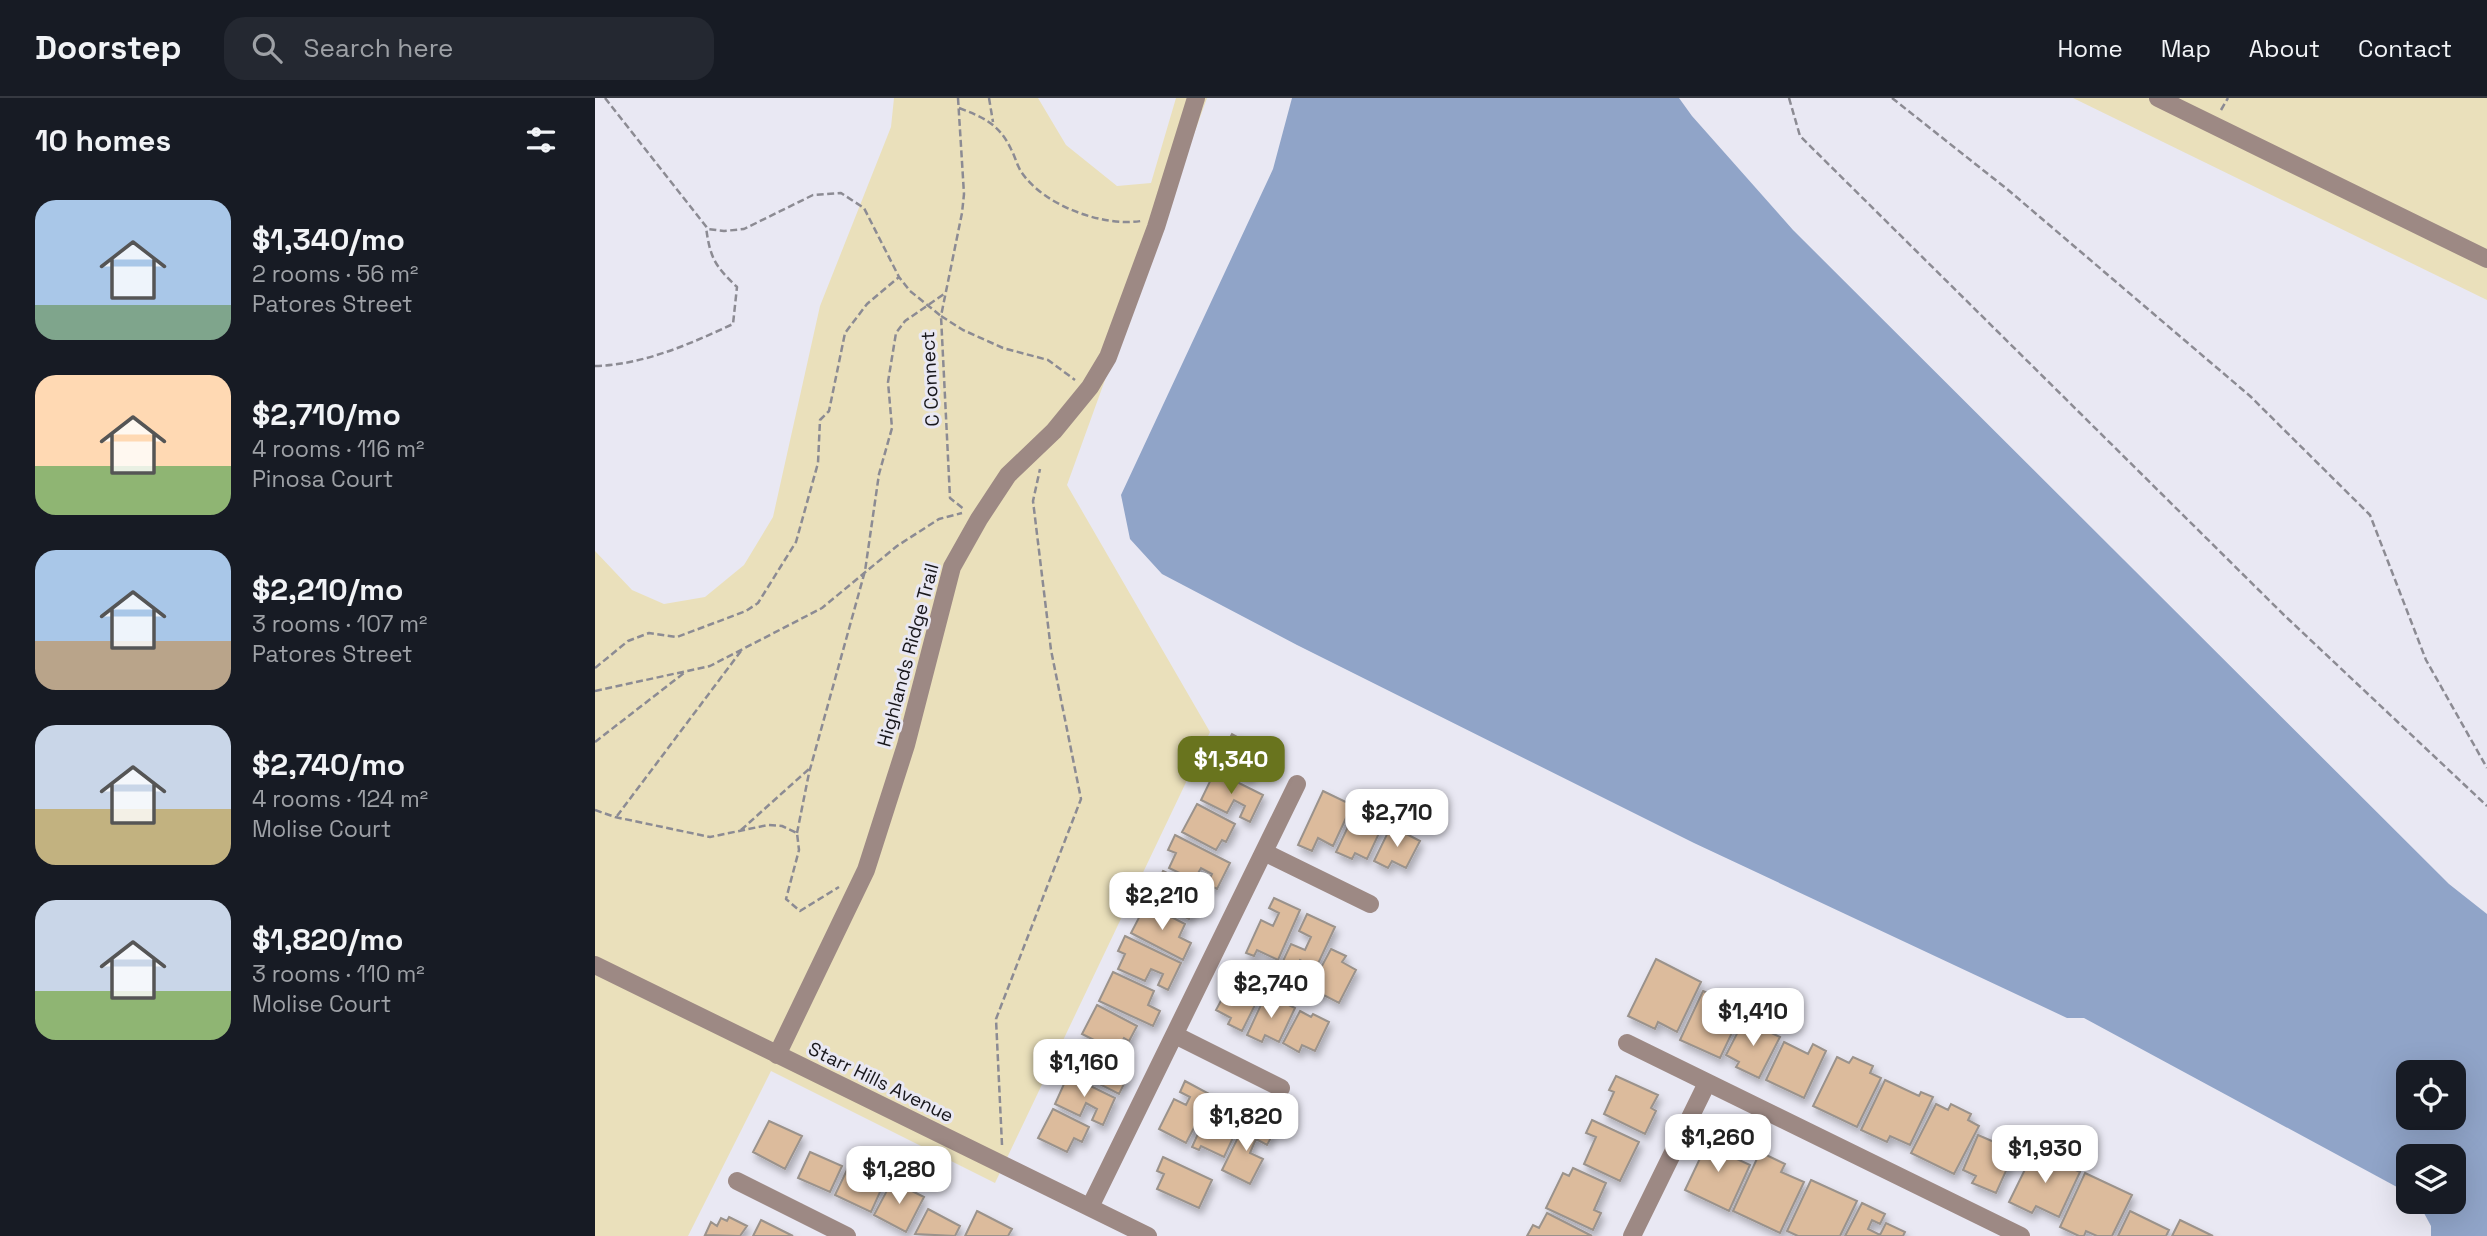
<!DOCTYPE html>
<meta charset="utf-8">
<style>
:root{--surface:#171b24;--page:#242831;--text:#f1f3f6;--muted:#9ea1a6;--line:#363941;--accent:#69741e}
body{margin:0;font-family:"Space Grotesk",sans-serif;background:var(--page);color:var(--text);height:100vh;display:flex;flex-direction:column;font-size:26px;white-space:nowrap}
*{box-sizing:border-box;margin:0}
p{font-size:23px;color:var(--muted)}
.icon{flex:none;width:38px;height:38px;fill:none;stroke:currentColor;stroke-width:2;stroke-linecap:round;stroke-linejoin:round}
.map{position:relative;flex:1;overflow:hidden}
.sheet{display:flex;flex-direction:column;background:var(--surface);width:595px}
.sheet>*{flex:none}
.fabs{position:absolute;left:1801px;top:962px;display:grid;gap:14px}
.fabs a{display:grid;place-items:center;width:70px;height:70px;border-radius:14px;background:var(--surface);box-shadow:0 7px 28px #0002;font-size:35px}
.price{position:absolute;translate:-50% -60px;padding:0 16px;border-radius:14px;background:#fff;color:#222;font-size:23px;line-height:46px;filter:drop-shadow(0 2px 4px #0008)}
.price::after{content:'';position:absolute;left:50%;top:42px;width:21px;height:16px;margin-left:-10px;background:inherit;clip-path:polygon(0 0,100% 0,50% 100%)}
.price.current{background:var(--accent);color:#fff}
ul{padding:0;list-style:none}
li{display:flex;align-items:center;gap:21px;height:175px;padding:0 35px}
li span{display:grid;place-items:center;flex:none;width:196px;height:140px;border-radius:21px;color:#555}
li>.icon{margin-inline-start:auto}
span .icon{width:84px;height:84px;fill:#fffc;stroke-width:1}
li b{font-size:30px}
h2{display:flex;justify-content:space-between;align-items:center;height:84px;padding:0 35px;font-size:30px}
header{display:flex;align-items:center;gap:42px;box-sizing:border-box;height:98px;padding:0 35px;background:var(--surface);border-bottom:2px solid var(--line)}
header strong{font-size:33px}
nav{display:flex;gap:38px;margin-inline-start:auto;font-size:24px}
.search{width:490px;height:63px;background:var(--page);display:flex;align-items:center;gap:18px;box-sizing:border-box;padding:0 24px;border-radius:21px;color:var(--muted);font-size:26px}
main{display:flex;flex:1;min-height:0}
.map>svg:first-child{display:block}
.sand{fill:#eae0bb}
.water{fill:#90a4c8;fill-rule:evenodd}
.building{fill:#dcbb9c;stroke:#9a928b;stroke-width:2;filter:url(#shadow)}
.lines{fill:none;stroke-linecap:round;stroke-linejoin:round}
.path{stroke:#8c8b93;stroke-width:2.5;stroke-dasharray:7 3.5;stroke-linecap:butt}
.minor{stroke:#9d8984;stroke-width:18}
.labels{text-anchor:middle;dominant-baseline:central;stroke-width:6;stroke-linejoin:round;paint-order:stroke}
.street-label{font-size:19px;fill:#18171b;stroke:#e9e8f3}
</style>
<header>
<strong>Doorstep</strong>
<div class="search"><svg class="icon" aria-label="search" viewBox="0 0 24 24"><circle cx="10" cy="10" r="6"/><path d="M15 15l6 6"/></svg>Search here</div>
<nav><a>Home</a><a>Map</a><a>About</a><a>Contact</a></nav>
</header>
<main>
<section class="sheet">
<h2>10 homes<svg class="icon" aria-label="filters" viewBox="0 0 24 24"><path d="M4 7h16M4 17h16"/><circle cx="9" cy="7" r="2"/><circle cx="15" cy="17" r="2"/></svg></h2>
<ul>
<li><span style="background:linear-gradient(#a9c7e8 75%,#7fa58c 0)"><svg class="icon" aria-label="home" viewBox="0 0 24 24"><path d="M3 11l9-7 9 7M6 9v11h12V9"/></svg></span><div><b>$1,340/mo</b><p>2 rooms · 56 m²</p><p>Patores Street</p></div></li>
<li><span style="background:linear-gradient(#ffd9b3 65%,#8fb573 0)"><svg class="icon" aria-label="home" viewBox="0 0 24 24"><path d="M3 11l9-7 9 7M6 9v11h12V9"/></svg></span><div><b>$2,710/mo</b><p>4 rooms · 116 m²</p><p>Pinosa Court</p></div></li>
<li><span style="background:linear-gradient(#a9c7e8 65%,#b9a48a 0)"><svg class="icon" aria-label="home" viewBox="0 0 24 24"><path d="M3 11l9-7 9 7M6 9v11h12V9"/></svg></span><div><b>$2,210/mo</b><p>3 rooms · 107 m²</p><p>Patores Street</p></div></li>
<li><span style="background:linear-gradient(#c9d6e8 60%,#c2b280 0)"><svg class="icon" aria-label="home" viewBox="0 0 24 24"><path d="M3 11l9-7 9 7M6 9v11h12V9"/></svg></span><div><b>$2,740/mo</b><p>4 rooms · 124 m²</p><p>Molise Court</p></div></li>
<li><span style="background:linear-gradient(#c9d6e8 65%,#8fb573 0)"><svg class="icon" aria-label="home" viewBox="0 0 24 24"><path d="M3 11l9-7 9 7M6 9v11h12V9"/></svg></span><div><b>$1,820/mo</b><p>3 rooms · 110 m²</p><p>Molise Court</p></div></li>
</ul>
</section>
<div class="map">
<svg width="1892" height="1138" viewBox="0 0 1892 1138">
<defs>
<filter id="shadow"><feDropShadow dx="3" dy="5.5" stdDeviation="3.5" flood-color="#0004"/></filter>
</defs>
<rect width="100%" height="100%" fill="#e9e8f3"/>
<path class="sand" d="M299,0H443L471,47L522,88L556,85L581,0H612L472,387L615,634L400,1085L176,973L93,1138H0V453L37,492L69,506L110,499L149,467L178,419L225,208L296,29Z
M1478,0H1892V202Z"/>
<path class="water" d="M697,0H1084L1097,18L1198,132L1854,786L1892,816V1138H1836V1128L1823,1104H1858V1059H1813V1095L1489,920H1472L1099,745L702,547L567,476L535,441L526,397L678,71ZM1813,975H1858V1020H1813Z"/>
<path class="building" d="M637,636L673,656L669,663L665,661L654,681L622,664Z
M620,673L668,697L655,724L645,719L650,708L639,702L632,715L606,702Z
M728,693L757,707L738,748L723,740L717,753L703,747Z
M602,706L640,726L631,744L627,742L621,752L587,734Z
M758,718L786,731L772,761L760,755L757,761L741,754Z
M796,728L825,743L811,770L797,763L793,770L779,763Z
M580,737L635,765L622,791L612,786L617,776L606,770L599,782L574,770L581,755L573,752Z
M568,773L607,792L594,821L554,802Z
M679,800L705,812L683,862L662,852L659,858L651,855L666,822L678,828L684,815L674,810Z
M551,806L590,826L584,839L596,845L588,862L536,835Z
M712,816L740,829L721,870L705,862L702,869L688,863L696,846L710,852L716,839L704,833Z
M530,838L586,865L573,892L563,887L568,876L556,871L550,883L523,871L530,856L523,853Z
M736,851L751,858L747,864L761,872L744,905L715,890Z
M1061,861L1106,884L1082,934L1063,924L1060,931L1033,918Z
M518,874L559,893L553,907L565,913L558,928L504,903Z
M638,880L666,895L647,933L633,926L636,920L621,912Z
M1108,893L1122,899L1117,910L1143,922L1125,960L1085,942Z
M671,896L700,910L684,944L670,937L667,944L652,937Z
M502,907L542,928L534,943L529,940L521,953L487,936Z
M705,913L716,919L718,916L734,924L720,953L707,947L704,954L688,945Z
M1149,922L1185,939L1164,980L1141,969L1144,964L1131,957Z
M491,943L527,961L520,977L531,982L524,996L477,972Z
M1189,944L1213,956L1218,946L1231,953L1209,1000L1171,982Z
M1242,959L1254,965L1258,959L1278,968L1275,975L1286,980L1262,1029L1218,1008Z
M473,977L520,1000L508,1027L497,1022L502,1011L491,1005L485,1018L460,1006Z
M1021,978L1063,997L1056,1010L1061,1013L1050,1036L1009,1016L1019,994L1014,992Z
M1290,982L1324,998L1326,994L1338,999L1315,1047L1295,1038L1292,1044L1266,1032Z
M590,983L616,997L591,1045L564,1031L579,1001L591,1007L595,999L585,994Z
M619,1005L630,1010L633,1005L650,1014L629,1059L606,1048L604,1052L597,1049L606,1029L620,1035L626,1022L614,1017Z
M1341,1006L1353,1012L1356,1006L1376,1016L1373,1022L1384,1028L1359,1076L1316,1055Z
M458,1011L494,1029L487,1044L479,1040L472,1054L443,1040Z
M997,1022L1044,1044L1025,1083L989,1066L1001,1039L991,1035Z
M174,1023L207,1038L190,1071L158,1054Z
M651,1023L678,1036L672,1047L661,1041L655,1055L668,1061L655,1086L627,1072Z
M1118,1033L1137,1042L1131,1056L1155,1067L1134,1113L1090,1092Z
M1383,1037L1420,1053L1401,1095L1377,1085L1381,1078L1368,1072Z
M1439,1053L1485,1074L1464,1119L1441,1108L1437,1115L1414,1104Z
M215,1054L247,1068L235,1094L203,1080Z
M1165,1054L1190,1066L1186,1074L1209,1084L1185,1135L1138,1113Z
M260,1055L295,1072L276,1114L240,1097Z
M568,1059L617,1082L604,1110L562,1091L569,1076L562,1073Z
M978,1070L1011,1085L999,1112L1006,1115L998,1132L951,1110L968,1075L974,1078Z
M1490,1075L1537,1097L1517,1138H1502L1491,1133L1489,1138H1484L1465,1129Z
M1216,1082L1262,1103L1245,1138H1203L1192,1133Z
M297,1083L329,1099L311,1134L279,1117Z
M1267,1105L1290,1116L1285,1126L1277,1122L1273,1131L1285,1137L1291,1125L1310,1134L1308,1138H1250Z
M333,1111L365,1128L360,1138L320,1136Z
M382,1113L417,1131L413,1138H370Z
M1535,1113L1574,1132L1571,1138H1523Z
M952,1115L997,1138H932L938,1127L944,1130Z
M134,1119L152,1128L145,1138L110,1137L116,1124L122,1128L126,1120L132,1123Z
M166,1122L198,1138H158Z
M1585,1122L1618,1138H1577Z"/>
<g class="lines">
<path class="path" d="M10,0L113,131L129,133L149,131L218,97L246,95L269,110L304,179L315,193L346,218L355,400L370,412
M363,0L369,96L367,115L346,218L368,232L408,250L453,262L480,282
M394,0L398,24
M1194,0L1205,38L1689,517L1892,708
M1297,0L1412,91L1655,298L1775,417L1831,562L1892,670
M364,10C388,19 404,26 416,51C420,58 422,68 427,75C450,108 508,129 546,123
M1626,12L1633,0
M0,268C48,267 95,246 138,226L142,189C120,168 115,160 111,129
M0,570L33,543L54,535L82,539L151,513L163,505L201,444L223,365L225,322L234,313L250,235L272,206L304,179
M0,593L115,568L227,510L302,448L344,421L367,415
M0,644L89,575
M0,712L20,719L115,739L173,727L187,728L202,735L204,752L191,801L205,813L244,789
M22,718L146,553
M146,732L214,671
M202,735L214,675L270,473L284,376L297,330L293,284L301,235L310,223L349,196
M407,1047L401,921L486,701L456,552L438,403L445,371"/>
<path class="minor" d="M1563,0L1892,161
M669,754L775,806
M0,867L553,1138
M580,937L686,990
M1032,945L1426,1138
M182,957L271,772L311,647L357,469L384,421L413,377L459,333L495,289L513,259L561,129L601,0
M142,1083L252,1138
M495,1109L702,686
M1037,1138L1112,985"/>
</g>
<g class="labels">
<g class="street-label">
<text transform="translate(335 281) rotate(-93)">C Connect</text>
<text transform="translate(313 557) rotate(-75)">Highlands Ridge Trail</text>
<text transform="translate(286 984) rotate(26)">Starr Hills Avenue</text>
</g>
</g>
</svg>
<div class="fabs">
<a><svg class="icon" aria-label="locate" viewBox="0 0 24 24"><circle cx="12" cy="12" r="6"/><path d="M12 2v4M12 18v4M2 12h4M18 12h4"/></svg></a>
<a><svg class="icon" aria-label="layers" viewBox="0 0 24 24"><path d="M12 4l9 5-9 5-9-5zM3 14l9 5 9-5"/></svg></a>
</div>
<b class="price current" style="left:636px;top:698px">$1,340</b>
<b class="price" style="left:802px;top:751px">$2,710</b>
<b class="price" style="left:567px;top:834px">$2,210</b>
<b class="price" style="left:676px;top:922px">$2,740</b>
<b class="price" style="left:1158px;top:950px">$1,410</b>
<b class="price" style="left:489px;top:1001px">$1,160</b>
<b class="price" style="left:651px;top:1055px">$1,820</b>
<b class="price" style="left:1123px;top:1076px">$1,260</b>
<b class="price" style="left:1450px;top:1087px">$1,930</b>
<b class="price" style="left:304px;top:1108px">$1,280</b>
</div>
</main>
